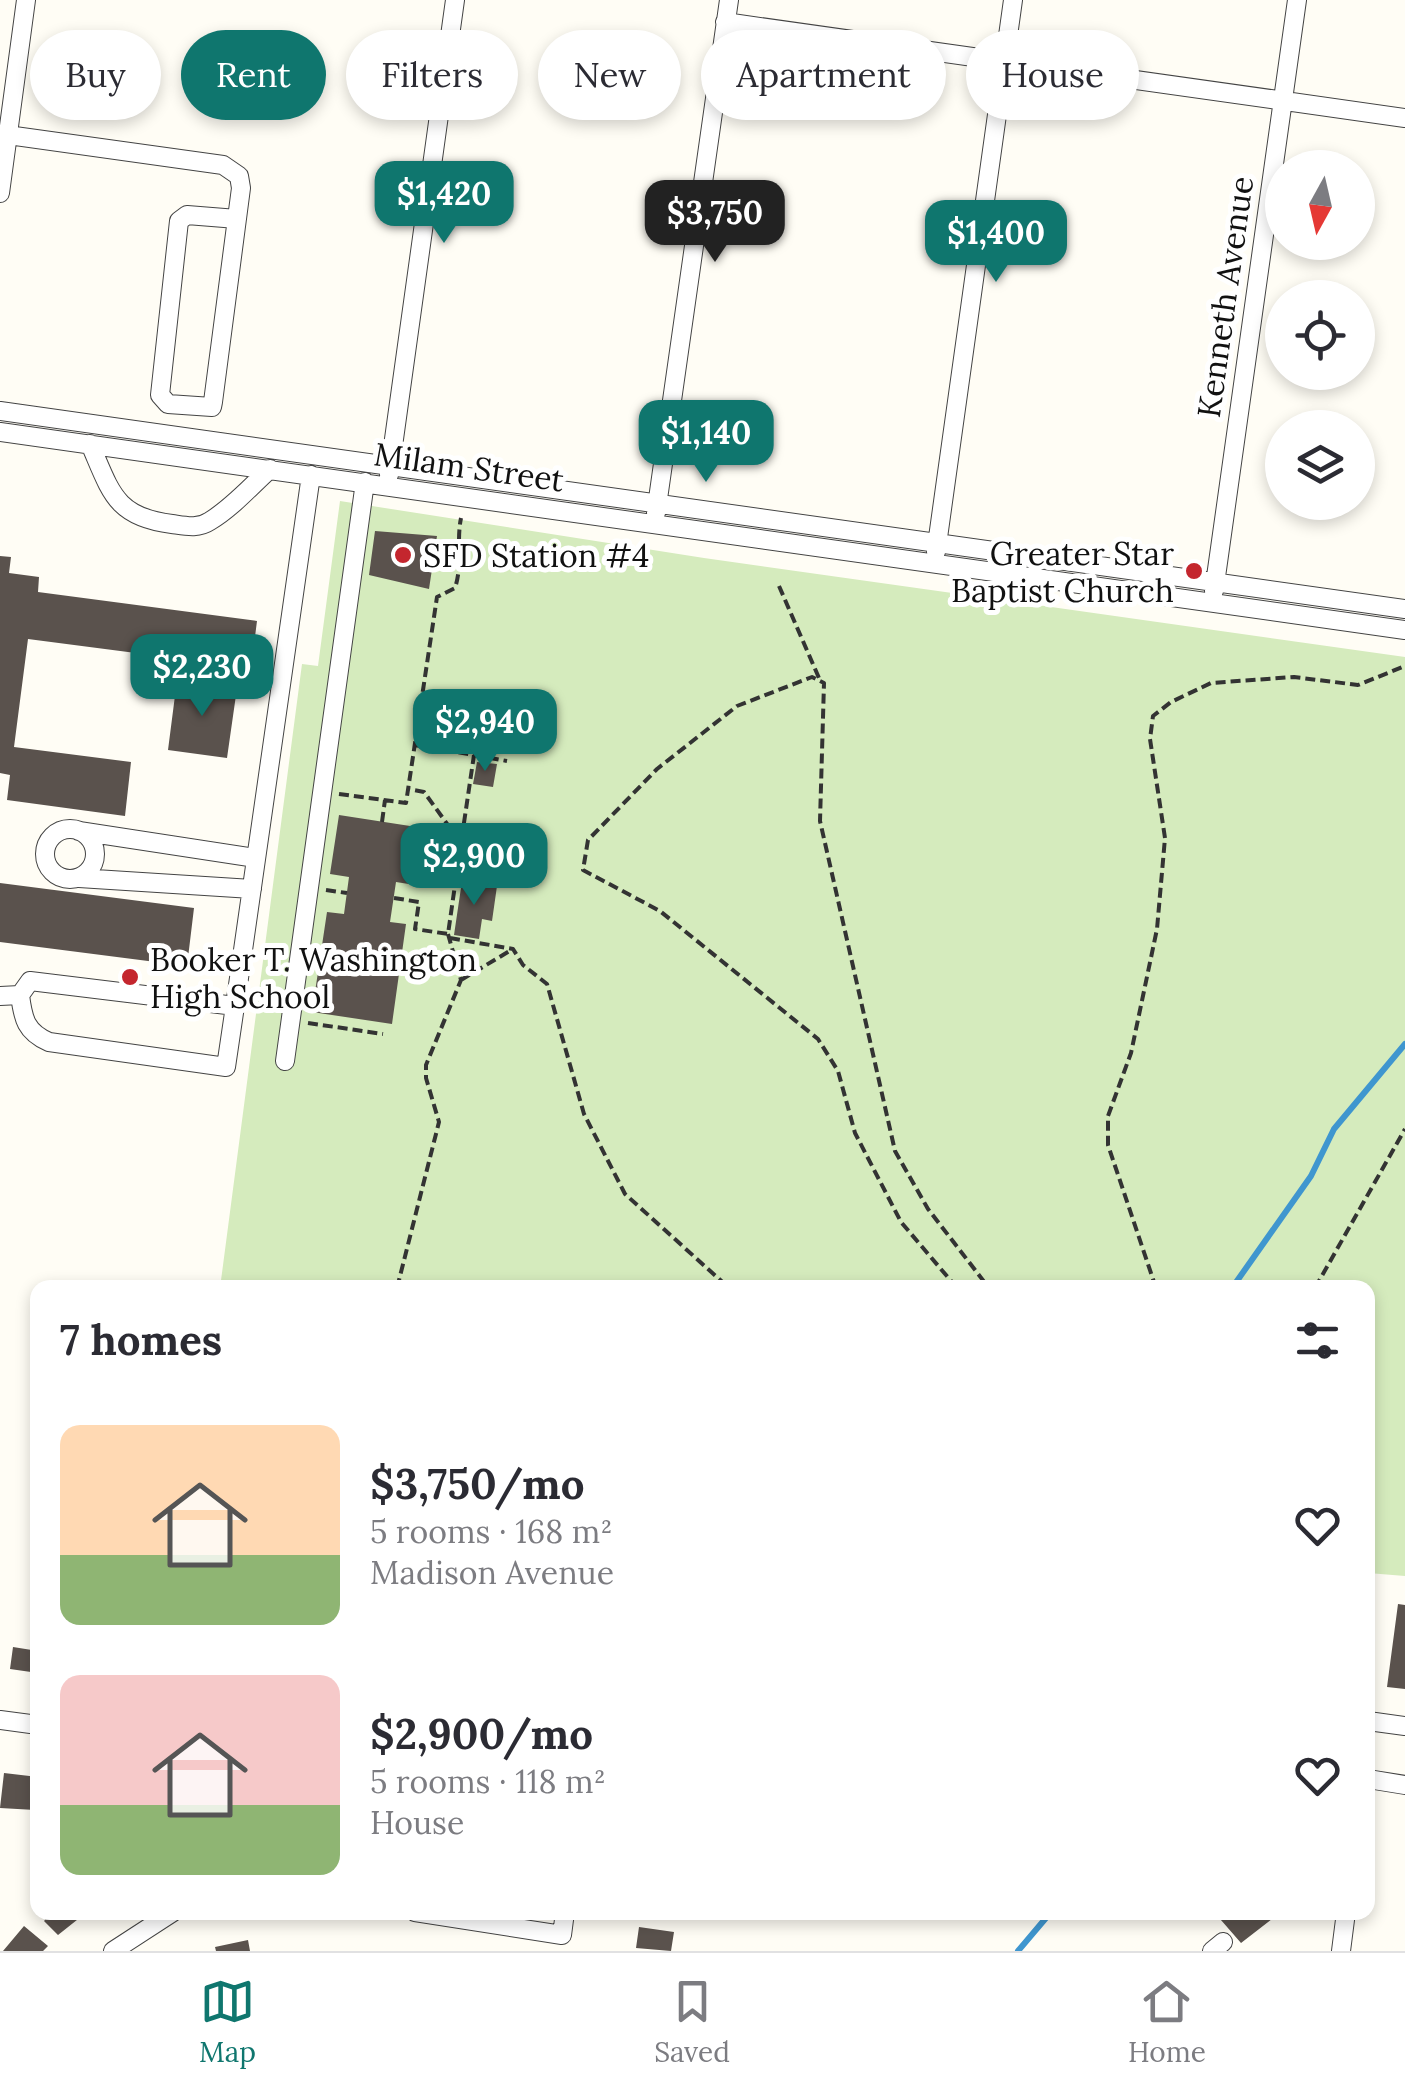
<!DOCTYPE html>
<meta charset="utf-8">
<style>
:root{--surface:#fff;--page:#f7f7f7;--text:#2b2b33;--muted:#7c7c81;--line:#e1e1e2;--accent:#0f766e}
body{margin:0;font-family:Lora,serif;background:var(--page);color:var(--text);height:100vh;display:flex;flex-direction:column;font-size:38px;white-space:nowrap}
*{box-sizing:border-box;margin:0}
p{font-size:32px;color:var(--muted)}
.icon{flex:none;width:55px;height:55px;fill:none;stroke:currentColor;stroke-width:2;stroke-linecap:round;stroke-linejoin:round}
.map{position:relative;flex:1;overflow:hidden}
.panel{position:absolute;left:30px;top:1280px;width:1345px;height:640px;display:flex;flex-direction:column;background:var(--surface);border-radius:20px;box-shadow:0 5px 15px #0003}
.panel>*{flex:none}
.hud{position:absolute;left:30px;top:30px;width:1345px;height:90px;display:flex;gap:20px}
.needle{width:65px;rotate:188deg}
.buttons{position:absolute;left:1265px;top:150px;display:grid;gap:20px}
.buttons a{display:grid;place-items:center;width:110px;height:110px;border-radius:50%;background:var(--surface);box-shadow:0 5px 15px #0003;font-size:50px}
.price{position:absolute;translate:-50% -85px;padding:0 22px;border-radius:20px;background:var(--accent);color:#fff;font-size:32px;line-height:65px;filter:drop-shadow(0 2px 5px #0008)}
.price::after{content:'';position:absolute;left:50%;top:60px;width:30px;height:22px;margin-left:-15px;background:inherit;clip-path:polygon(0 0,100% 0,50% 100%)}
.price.current{background:#222;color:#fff}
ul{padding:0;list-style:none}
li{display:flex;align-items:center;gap:30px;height:250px;padding:0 30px}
li span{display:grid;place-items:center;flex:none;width:280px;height:200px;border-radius:20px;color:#555}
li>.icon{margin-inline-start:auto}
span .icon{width:120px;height:120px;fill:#fffc;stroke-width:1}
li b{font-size:42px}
h2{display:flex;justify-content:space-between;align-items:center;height:120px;padding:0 30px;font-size:42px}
.chip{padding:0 35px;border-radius:45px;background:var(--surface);box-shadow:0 5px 15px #0003;font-size:35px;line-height:90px}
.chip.current{background:var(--accent);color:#fff}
.tab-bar{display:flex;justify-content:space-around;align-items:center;height:140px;border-top:2px solid var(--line);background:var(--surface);font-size:28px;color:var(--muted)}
.tab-bar a{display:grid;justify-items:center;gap:5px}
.tab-bar .current{color:var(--accent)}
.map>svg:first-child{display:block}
.green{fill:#d5ebbd}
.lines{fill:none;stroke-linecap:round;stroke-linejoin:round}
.stream{stroke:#3f96cf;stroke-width:6}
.building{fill:#5a524d}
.minor-casing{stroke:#444;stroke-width:20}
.path{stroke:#333;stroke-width:4;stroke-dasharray:10 5;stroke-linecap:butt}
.minor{stroke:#fff;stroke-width:18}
.poi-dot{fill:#c4262e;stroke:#fff;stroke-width:4}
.labels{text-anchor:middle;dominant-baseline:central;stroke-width:10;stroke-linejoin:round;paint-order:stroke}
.street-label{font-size:32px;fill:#111;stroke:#fff}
.poi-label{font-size:32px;fill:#111;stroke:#fff;text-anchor:start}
</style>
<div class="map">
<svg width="1405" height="1951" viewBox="0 0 1405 1951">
<rect width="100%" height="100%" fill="#fffdf5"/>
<path class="green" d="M340,501L704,558L1405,657V1576L1368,1573V1288H220L302,664L318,666Z"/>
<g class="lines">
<path class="stream" d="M1232,1288L1311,1176L1334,1129L1405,1044
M1018,1951L1051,1912"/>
</g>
<path class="building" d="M375,531L437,536L429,589L369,575Z
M0,556L11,557L9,573L39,577L38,592L257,621L251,668L28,639L14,747L131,762L125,816L7,800L10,775L0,773Z
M177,680L237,688L227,758L168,750Z
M477,762L497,764L493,787L473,784Z
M339,815L423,828L415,885L396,882L390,922L406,924L392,1024L312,1012L327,912L344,914L349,877L330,874Z
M462,881L497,886L492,921L482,919L479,939L454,935Z
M0,883L194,908L187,966L0,942Z
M1398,1604L1405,1605V1689L1387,1687Z
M13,1647L38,1651V1673L10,1669Z
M4,1773L38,1777L35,1810L0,1808Z
M52,1912H87L58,1935L44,1921Z
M1214,1912H1281L1241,1943Z
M24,1926L48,1946L43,1951H3Z
M639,1927L674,1932L671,1951L636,1948Z
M248,1940L250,1951H216L215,1947Z"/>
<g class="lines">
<defs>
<path id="minor" d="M725,22L1405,118
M0,134L223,165L239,176L241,188L213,402L212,407L168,404L160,395L179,221L187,215L237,219
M0,193L26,0
M0,411L1405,609
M0,432L1405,630
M90,444C111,492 115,517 172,524C186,526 198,529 210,521C232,508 251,486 270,469
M389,475L455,0
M656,513L729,0
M936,552L1013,0
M1214,591L1297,0
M45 854a25 25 0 1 1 50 0a25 25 0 1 1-50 0Z
M79,831L256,858
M79,878L252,889
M20,995C23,1019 26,1032 49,1042L226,1067L235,1006
M0,996L20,995L30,981L235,1006L311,475
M285,1061L365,482
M0,1720L38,1725
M1368,1721L1405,1726
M1368,1779L1405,1785
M415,1912L562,1935L565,1912
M113,1951L173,1912
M1212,1951L1223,1942
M1341,1951L1346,1912"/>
</defs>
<use href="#minor" class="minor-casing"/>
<path class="path" d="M779,586L819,678
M414,745L474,755L461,843
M474,755L507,761
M339,794L406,803L437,597L455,588C463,563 456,543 461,518
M382,822L385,800
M326,890L347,893
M394,898L419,902L415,929L448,934L461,843L424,792L408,789
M450,938L513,949L523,965L547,984L584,1114L625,1194L729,1288
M461,980L513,949
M308,1023L383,1034
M397,1288L439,1122L426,1078V1065L461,980L448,934
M957,1288L901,1222L855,1133L838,1071L818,1039L660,911L583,870L588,840L657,769L737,706L812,677L824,683L820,821L895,1151L928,1209L989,1288
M1156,1288L1108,1145V1116L1131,1053L1157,929L1165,838L1150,739L1153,716L1171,702L1211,683L1294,677L1358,685L1405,666
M1315,1288L1405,1129"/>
<use href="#minor" class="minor"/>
</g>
<g class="poi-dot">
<circle cx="403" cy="555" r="10"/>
<circle cx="1194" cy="571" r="10"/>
<circle cx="130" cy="977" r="10"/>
</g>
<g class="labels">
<g class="street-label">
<text transform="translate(1225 297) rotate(-82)">Kenneth Avenue</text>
<text transform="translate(469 467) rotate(8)">Milam Street</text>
</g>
<g class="poi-label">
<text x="1174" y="553" text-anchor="end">Greater Star<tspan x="1174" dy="37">Baptist Church</tspan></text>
<text x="423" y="555">SFD Station #4</text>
<text x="150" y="959">Booker T. Washington<tspan x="150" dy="37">High School</tspan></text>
</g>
</g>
</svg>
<div class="buttons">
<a><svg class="needle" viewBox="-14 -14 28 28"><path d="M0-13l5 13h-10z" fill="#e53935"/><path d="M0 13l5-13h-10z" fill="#7c7c81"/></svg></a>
<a><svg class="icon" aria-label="locate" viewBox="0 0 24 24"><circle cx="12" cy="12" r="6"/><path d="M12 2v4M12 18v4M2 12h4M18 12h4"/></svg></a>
<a><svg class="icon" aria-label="layers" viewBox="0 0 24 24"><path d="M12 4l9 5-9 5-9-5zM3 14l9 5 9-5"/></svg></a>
</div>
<b class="price" style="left:444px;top:246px">$1,420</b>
<b class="price current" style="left:715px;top:265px">$3,750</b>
<b class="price" style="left:996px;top:285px">$1,400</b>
<b class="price" style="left:706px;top:485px">$1,140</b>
<b class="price" style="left:202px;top:719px">$2,230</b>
<b class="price" style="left:485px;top:774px">$2,940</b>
<b class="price" style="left:474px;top:908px">$2,900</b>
<div class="hud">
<a class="chip">Buy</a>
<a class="chip current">Rent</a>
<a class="chip">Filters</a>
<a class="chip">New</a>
<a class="chip">Apartment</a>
<a class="chip">House</a>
</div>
<section class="panel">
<h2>7 homes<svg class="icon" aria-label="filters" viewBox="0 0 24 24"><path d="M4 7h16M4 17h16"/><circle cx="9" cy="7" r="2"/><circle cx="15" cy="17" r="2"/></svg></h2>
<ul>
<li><span style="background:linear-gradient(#ffd9b3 65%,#8fb573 0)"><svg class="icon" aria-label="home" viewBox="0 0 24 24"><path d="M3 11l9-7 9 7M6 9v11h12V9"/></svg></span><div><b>$3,750/mo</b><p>5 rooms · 168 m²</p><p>Madison Avenue</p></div><svg class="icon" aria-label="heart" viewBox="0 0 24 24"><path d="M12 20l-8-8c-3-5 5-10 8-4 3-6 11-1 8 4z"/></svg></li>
<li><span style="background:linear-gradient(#f6c9c9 65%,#8fb573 0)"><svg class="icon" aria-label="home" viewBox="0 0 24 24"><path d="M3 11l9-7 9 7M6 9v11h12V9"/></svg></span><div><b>$2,900/mo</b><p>5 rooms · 118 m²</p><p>House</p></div><svg class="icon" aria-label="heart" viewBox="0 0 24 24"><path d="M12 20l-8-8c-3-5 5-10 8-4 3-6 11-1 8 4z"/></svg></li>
</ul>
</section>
</div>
<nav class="tab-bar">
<a class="current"><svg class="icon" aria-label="map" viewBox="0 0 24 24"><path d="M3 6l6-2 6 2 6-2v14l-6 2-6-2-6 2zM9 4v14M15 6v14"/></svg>Map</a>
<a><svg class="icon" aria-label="saved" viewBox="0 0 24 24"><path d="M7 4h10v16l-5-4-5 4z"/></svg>Saved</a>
<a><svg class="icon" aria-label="home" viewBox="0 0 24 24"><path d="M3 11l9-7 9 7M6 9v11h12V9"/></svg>Home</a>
</nav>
